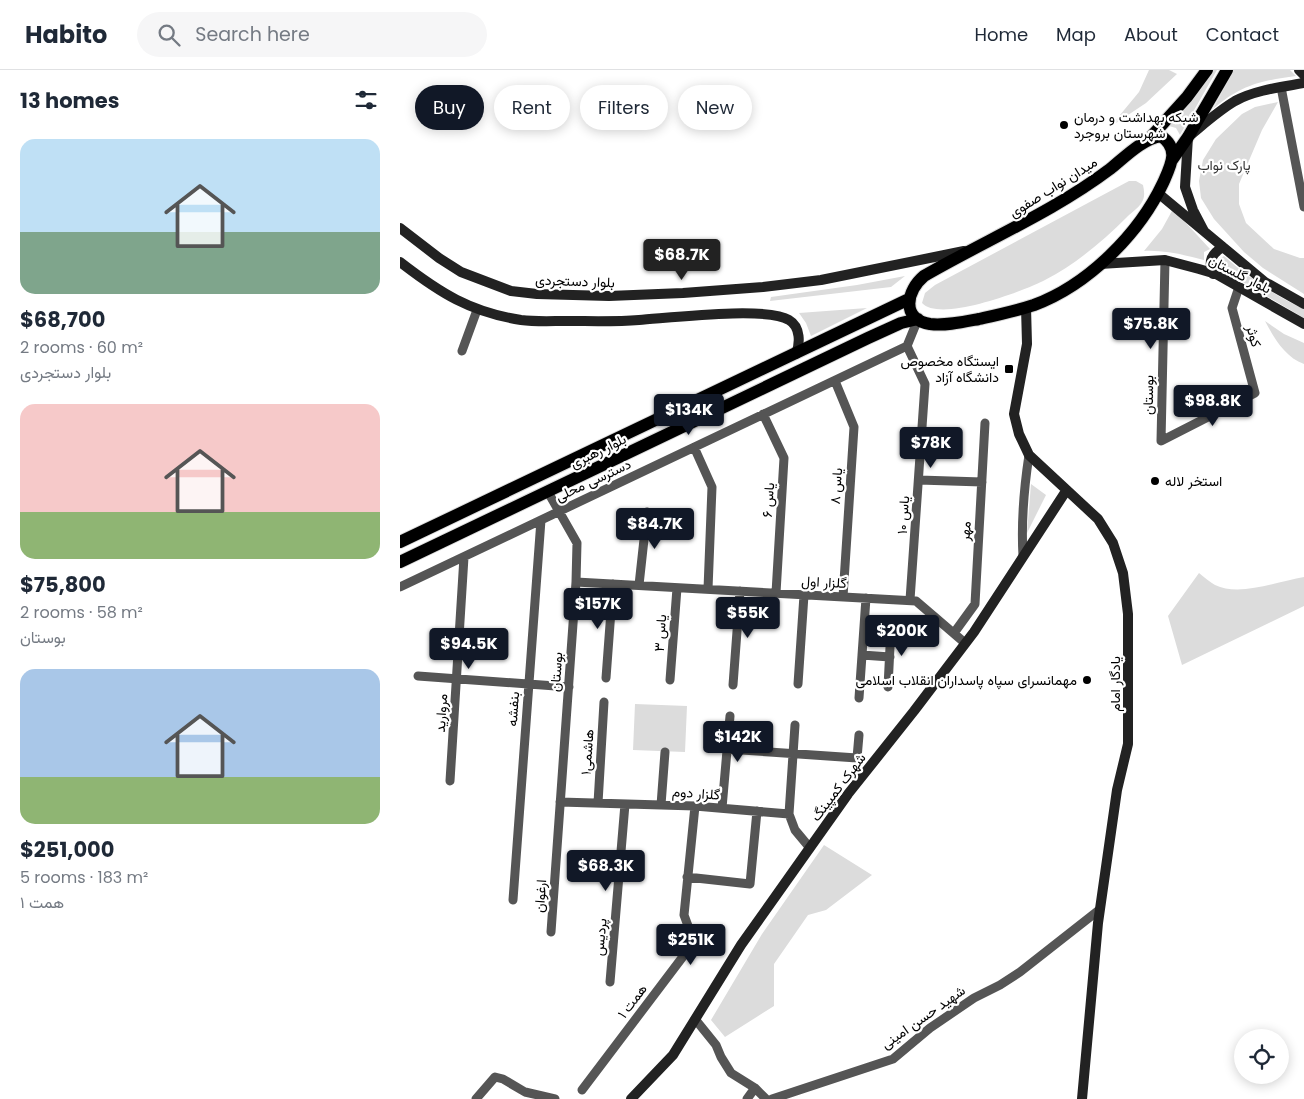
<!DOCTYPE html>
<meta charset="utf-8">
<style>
:root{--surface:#fff;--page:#f6f6f7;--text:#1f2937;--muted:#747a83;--line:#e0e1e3;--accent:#111827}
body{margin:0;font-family:Poppins,Vazirmatn,sans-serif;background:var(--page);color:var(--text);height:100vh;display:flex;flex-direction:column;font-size:19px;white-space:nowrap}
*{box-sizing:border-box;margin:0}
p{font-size:16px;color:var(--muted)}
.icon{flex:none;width:28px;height:28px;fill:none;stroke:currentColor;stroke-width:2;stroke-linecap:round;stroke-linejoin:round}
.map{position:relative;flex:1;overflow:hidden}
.drawer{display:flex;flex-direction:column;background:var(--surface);width:400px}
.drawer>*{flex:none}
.top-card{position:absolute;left:15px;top:15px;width:475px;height:45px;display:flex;gap:10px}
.fabs{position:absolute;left:834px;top:959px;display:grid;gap:10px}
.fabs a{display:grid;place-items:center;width:55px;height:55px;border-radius:50%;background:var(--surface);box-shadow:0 2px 12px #0003;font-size:25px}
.price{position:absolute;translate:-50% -42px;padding:0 11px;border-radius:5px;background:var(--accent);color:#fff;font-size:16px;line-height:32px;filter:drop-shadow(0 1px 2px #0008)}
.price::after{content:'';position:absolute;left:50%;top:30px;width:15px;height:11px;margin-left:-8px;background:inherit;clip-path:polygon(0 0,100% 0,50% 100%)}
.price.selected{background:#222;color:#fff}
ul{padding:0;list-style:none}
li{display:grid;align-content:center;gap:10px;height:265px;padding:0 20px}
li span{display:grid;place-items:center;height:155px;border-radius:15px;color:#555}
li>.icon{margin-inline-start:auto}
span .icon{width:90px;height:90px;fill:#fffc;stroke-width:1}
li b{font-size:21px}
h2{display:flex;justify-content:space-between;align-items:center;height:60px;padding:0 20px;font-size:21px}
.pill{padding:0 18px;border-radius:22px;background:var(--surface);box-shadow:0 2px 12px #0003;font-size:18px;line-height:45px}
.pill.selected{background:var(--accent);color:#fff}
header{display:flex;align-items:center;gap:30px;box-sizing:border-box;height:70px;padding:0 25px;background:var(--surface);border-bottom:1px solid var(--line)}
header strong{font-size:24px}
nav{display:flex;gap:28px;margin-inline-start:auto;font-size:18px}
.search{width:350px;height:45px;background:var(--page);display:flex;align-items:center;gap:12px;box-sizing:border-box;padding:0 18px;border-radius:28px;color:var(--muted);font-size:19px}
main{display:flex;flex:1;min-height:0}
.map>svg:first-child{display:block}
.green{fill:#dcdcdc}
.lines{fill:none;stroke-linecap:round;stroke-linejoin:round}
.primary-casing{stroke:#dbdbdb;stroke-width:14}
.street{stroke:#555;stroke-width:9}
.secondary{stroke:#222;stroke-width:10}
.primary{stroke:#000;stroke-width:12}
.poi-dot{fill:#000;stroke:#fff;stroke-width:2}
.labels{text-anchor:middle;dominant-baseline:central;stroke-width:4.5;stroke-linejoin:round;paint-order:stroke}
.poi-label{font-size:14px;fill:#000;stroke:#fff;text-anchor:start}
.park-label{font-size:14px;fill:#333;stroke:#fff}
.street-label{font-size:14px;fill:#000;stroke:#fff}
</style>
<header>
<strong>Habito</strong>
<div class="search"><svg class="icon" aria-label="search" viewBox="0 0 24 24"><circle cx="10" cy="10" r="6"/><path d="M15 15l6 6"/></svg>Search here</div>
<nav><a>Home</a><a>Map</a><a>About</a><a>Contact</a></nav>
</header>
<main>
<section class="drawer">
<h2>13 homes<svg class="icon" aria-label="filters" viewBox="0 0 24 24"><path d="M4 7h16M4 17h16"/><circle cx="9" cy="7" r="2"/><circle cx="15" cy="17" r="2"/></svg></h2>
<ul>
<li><span style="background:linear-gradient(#bfe0f5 60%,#7fa58c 0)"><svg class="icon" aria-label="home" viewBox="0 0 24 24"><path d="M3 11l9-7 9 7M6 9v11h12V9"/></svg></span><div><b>$68,700</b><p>2 rooms · 60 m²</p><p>بلوار دستجردی</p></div></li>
<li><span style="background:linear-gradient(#f6c9c9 70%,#8fb573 0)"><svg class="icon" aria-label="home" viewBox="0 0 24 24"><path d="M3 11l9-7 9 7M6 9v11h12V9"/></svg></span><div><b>$75,800</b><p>2 rooms · 58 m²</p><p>بوستان</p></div></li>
<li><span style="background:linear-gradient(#a9c7e8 70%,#8fb573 0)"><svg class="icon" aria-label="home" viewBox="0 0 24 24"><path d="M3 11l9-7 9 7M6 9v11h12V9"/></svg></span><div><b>$251,000</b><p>5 rooms · 183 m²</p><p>همت ۱</p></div></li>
</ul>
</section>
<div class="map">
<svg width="904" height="1029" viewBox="0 0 904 1029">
<rect width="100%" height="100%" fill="#fff"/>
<path class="green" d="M749,0H769L777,4L746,33L710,57L739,22Z
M813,0H817L780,65L776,58L769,56L792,30Z
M834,0H890L896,6C860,11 841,15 813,39Z
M878,32L862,60L839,114V134L846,153L874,179L900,188H904V224L863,198L844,182L814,149L801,128L799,111L803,90L816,69L842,44L855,37Z
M729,111H736L743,115C744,120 745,125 743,130C740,137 732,142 727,147C703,171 676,194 645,210C624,221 540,253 522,233L525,223L535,215Z
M773,139L810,179L804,182V190C784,185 765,180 744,181L762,159Z
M824,186C848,207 875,226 904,239V248L817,197L818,190Z
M505,206L491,217L370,231L371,227L457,215Z
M467,238L411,266L406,253L399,243Z
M865,251L884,264L904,273V294C885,287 874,268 865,251Z
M631,414L646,425L627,463Z
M799,503C804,507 810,512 815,515C840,527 879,511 904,507V536L782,595L768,546Z
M235,634L287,636L285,682L233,680Z
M424,775L472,805L426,840L408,845L374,894V936L325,967L311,950L362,864Z"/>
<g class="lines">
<defs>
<path id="primary" d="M761,66C780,79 771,95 763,113C739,164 688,215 634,235C616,241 597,245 579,249C563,252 545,256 530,254C500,249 507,220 524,206C586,170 653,142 710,99C725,87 742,69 761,66Z
M749,69L787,27L807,0
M772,90L788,67L827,0
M0,472L509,229
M0,492L468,268L501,253L518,249"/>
</defs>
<use href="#primary" class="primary-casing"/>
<path class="street" d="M881,17L904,137
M765,190L761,371L855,323L832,238L839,217
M507,276L525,314L510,530
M62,281L77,240
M435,311L454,357L443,527
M363,344L384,388L376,523
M294,377L312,417L308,519
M519,410L582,412
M148,422L177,473L176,512L151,862
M623,486C621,452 624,418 629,385
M176,512L516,531L565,573
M239,515L247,442
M0,517L507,276L518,249
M554,563L575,534L585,353
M462,585L490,587
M18,606L169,617
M206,608L213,514
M270,610L277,518
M398,614L404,525
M333,615L340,521
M488,617L491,557
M459,628L466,528
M327,679L457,688L459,665
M50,711L64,487
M160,732L295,736L389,744L395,760L410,778
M198,733L204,632
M261,735L265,682
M322,738L330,646
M389,744L395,655
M287,807L350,814L357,741
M113,830L141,450
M210,912L225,734
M295,949L316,975L321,987L331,1003L355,1018L366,1029
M182,1020L294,872L284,845L295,736
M76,1029L95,1007L103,1009L125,1022L155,1029
M347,1029L355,1018
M372,1029L493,989L530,958L574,928L600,915L620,902L699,840"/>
<path class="secondary" d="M899,0L904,5
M758,123L865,212L904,234
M0,158L39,188L61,202L111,221L137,224L209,226L283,223L363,217L421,210L564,181
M804,161L793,140L785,117L788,67C803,55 818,41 835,31C855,20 882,17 904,13
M0,192C40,223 70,242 121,250C136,252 152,251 166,251C190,251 215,252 239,250C269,248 367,236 389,250C401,257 400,274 396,284
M700,194L765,190L799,199L816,204L904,254
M813,204C808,191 811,184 823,177
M626,237L627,274L614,344L619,364L629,385L698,449L713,473L723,503L728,544V674L717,720L698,853L682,1029
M231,1029L273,985L341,875L448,724L514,641L574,562L666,421"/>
<use href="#primary" class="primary"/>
</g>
<g class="poi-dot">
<circle cx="664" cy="55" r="5"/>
<rect x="604" y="294" width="10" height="10" rx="2.5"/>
<circle cx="755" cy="411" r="5"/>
<circle cx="687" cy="610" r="5"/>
</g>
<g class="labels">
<g class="poi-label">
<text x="674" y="47">شبکه بهداشت و درمان<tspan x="674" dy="16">شهرستان بروجرد</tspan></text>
<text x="599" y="291" text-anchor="end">ایستگاه مخصوص<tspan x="599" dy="16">دانشگاه آزاد</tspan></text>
<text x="765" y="411">استخر لاله</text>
<text x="677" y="610" text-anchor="end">مهمانسرای سپاه پاسداران انقلاب اسلامی</text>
</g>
<g class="park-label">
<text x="824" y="95">پارک نواب</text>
</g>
<g class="street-label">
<text transform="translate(653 117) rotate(-32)">میدان نواب صفوی</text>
<text transform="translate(840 204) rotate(27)">بلوار گلستان</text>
<text transform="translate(175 211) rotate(2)">بلوار دستجردی</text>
<text transform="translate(854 266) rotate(74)">کوثر</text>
<text transform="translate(748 325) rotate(-89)">بوستان</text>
<text transform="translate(198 381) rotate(-26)">بلوار رهبری</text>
<text transform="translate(193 410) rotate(-25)">دسترسی محلی</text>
<text transform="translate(436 416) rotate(-86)">یاس ۸</text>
<text transform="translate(368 430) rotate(-86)">یاس ۶</text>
<text transform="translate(503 445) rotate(-86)">یاس ۱۰</text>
<text transform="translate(565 461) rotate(-86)">مهر</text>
<text transform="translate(424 512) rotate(3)">گلزار اول</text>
<text transform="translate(260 563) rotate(-86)">یاس ۳</text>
<text transform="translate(156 602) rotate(-86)">بوستان</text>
<text transform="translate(715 614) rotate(-90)">یادگار امام</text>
<text transform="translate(113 639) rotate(-86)">بنفشه</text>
<text transform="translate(41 643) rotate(-86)">مروارید</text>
<text transform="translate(187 682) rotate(-86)">هاشمی۱</text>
<text transform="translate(438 717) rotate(-53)">شهرک کمپینگ</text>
<text transform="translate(296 723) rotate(4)">گلزار دوم</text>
<text transform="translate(140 826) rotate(-86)">ارغوان</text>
<text transform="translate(200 867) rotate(-85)">پردیس</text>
<text transform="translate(232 931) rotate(-53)">همت ۱</text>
<text transform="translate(523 947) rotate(-35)">شهید حسن امینی</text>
</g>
</g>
</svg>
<div class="fabs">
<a><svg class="icon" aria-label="locate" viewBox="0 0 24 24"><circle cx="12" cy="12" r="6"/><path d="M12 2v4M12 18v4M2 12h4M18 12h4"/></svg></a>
</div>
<b class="price selected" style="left:282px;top:211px">$68.7K</b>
<b class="price" style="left:751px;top:280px">$75.8K</b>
<b class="price" style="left:813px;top:357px">$98.8K</b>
<b class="price" style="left:289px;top:366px">$134K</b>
<b class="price" style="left:531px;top:399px">$78K</b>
<b class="price" style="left:255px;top:480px">$84.7K</b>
<b class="price" style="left:198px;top:560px">$157K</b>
<b class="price" style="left:348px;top:569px">$55K</b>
<b class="price" style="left:502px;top:587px">$200K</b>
<b class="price" style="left:69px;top:600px">$94.5K</b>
<b class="price" style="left:338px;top:693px">$142K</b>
<b class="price" style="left:206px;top:822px">$68.3K</b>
<b class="price" style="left:291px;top:896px">$251K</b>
<div class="top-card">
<a class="pill selected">Buy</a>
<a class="pill">Rent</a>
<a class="pill">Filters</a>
<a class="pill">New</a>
</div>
</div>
</main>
